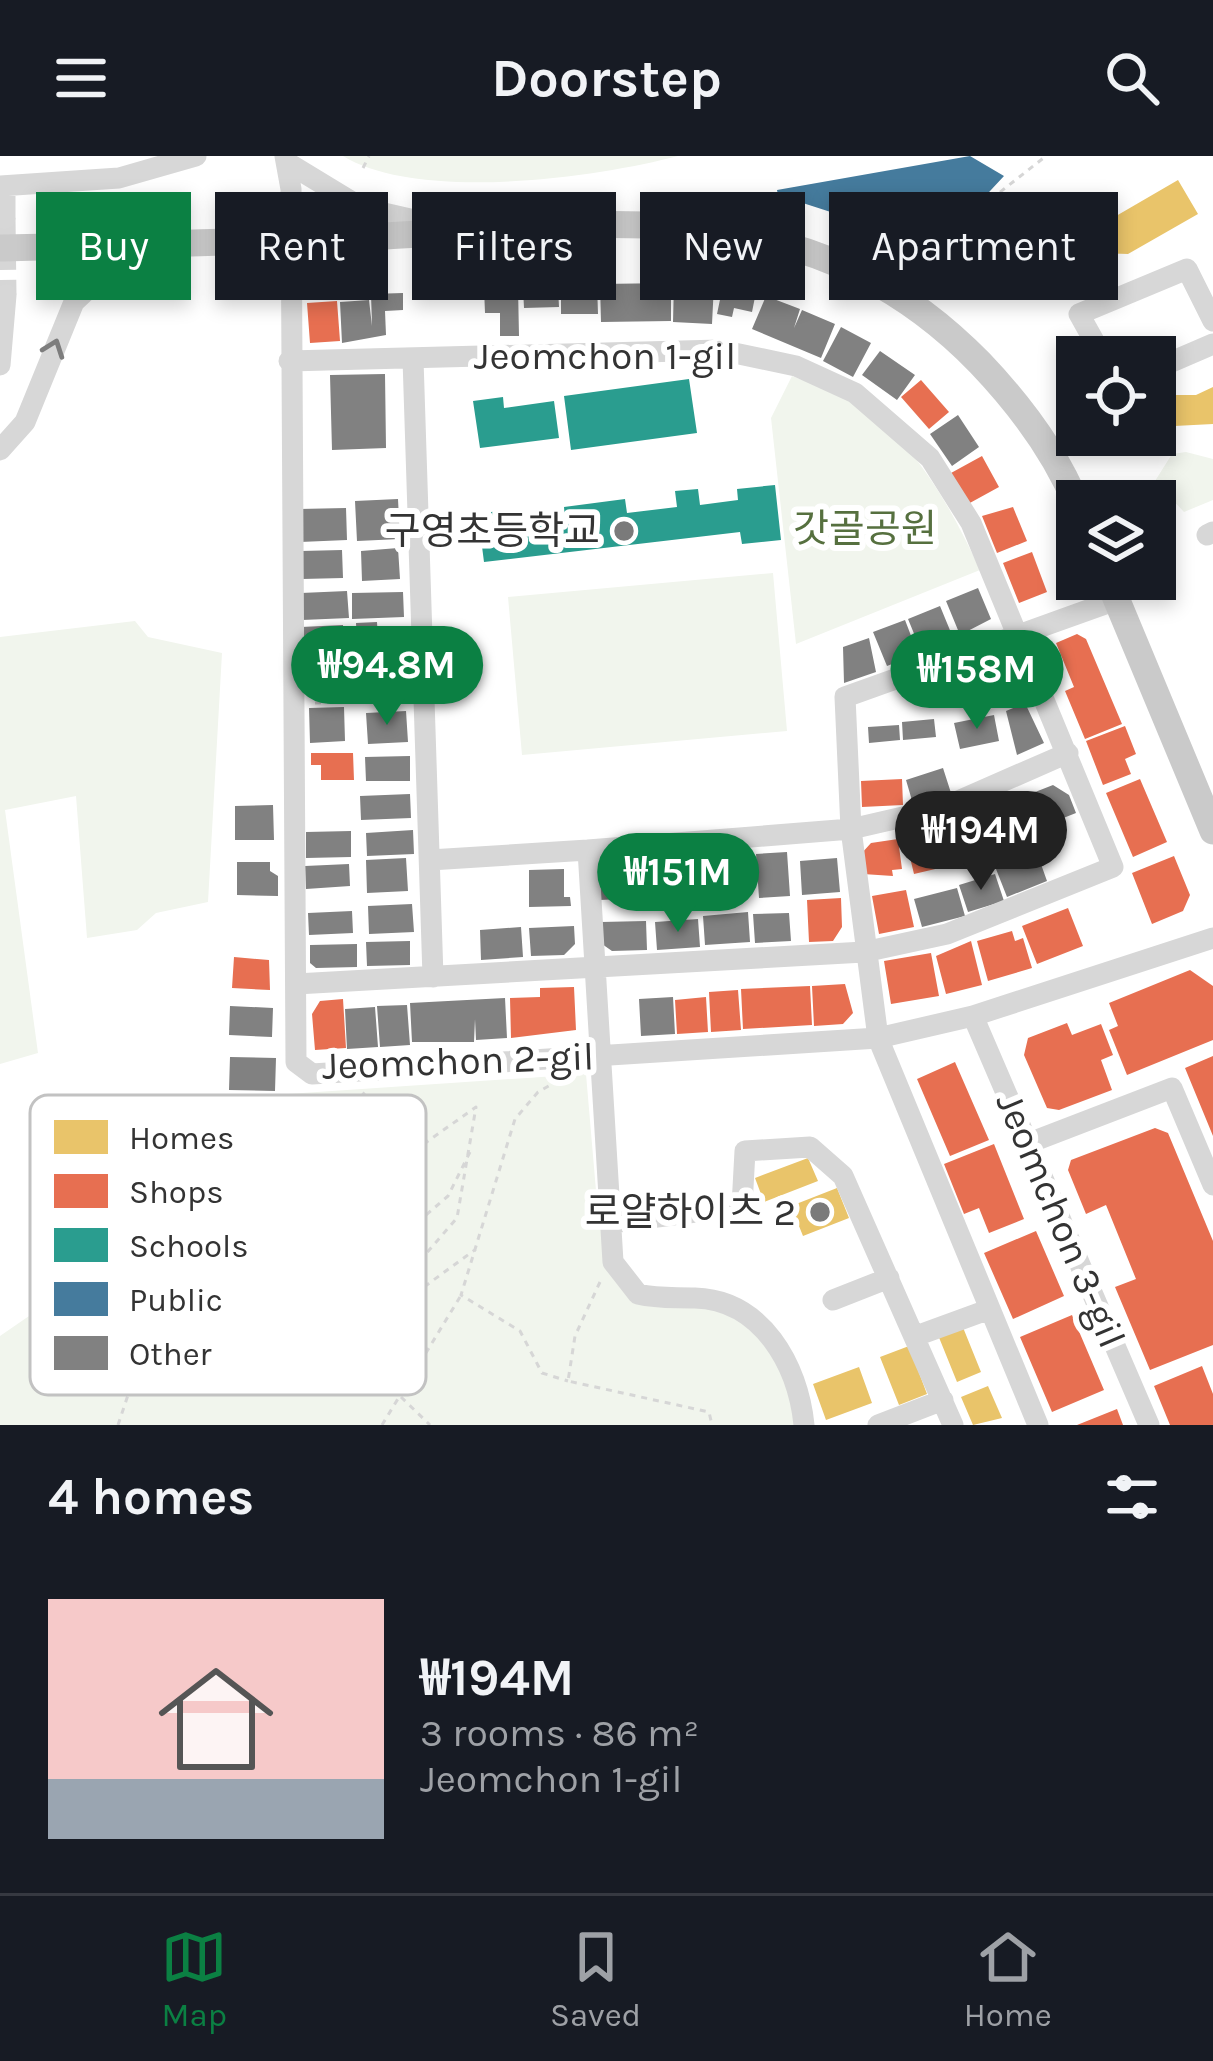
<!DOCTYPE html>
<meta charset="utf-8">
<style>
:root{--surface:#171b24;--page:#242831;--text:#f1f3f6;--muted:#9ea1a6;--line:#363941;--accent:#0b8043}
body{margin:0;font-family:Karla,"Noto Sans KR",sans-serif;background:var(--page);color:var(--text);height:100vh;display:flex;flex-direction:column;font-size:45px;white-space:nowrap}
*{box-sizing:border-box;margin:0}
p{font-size:39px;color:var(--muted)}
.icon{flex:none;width:66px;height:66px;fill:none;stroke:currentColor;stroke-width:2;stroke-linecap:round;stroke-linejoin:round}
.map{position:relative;height:1269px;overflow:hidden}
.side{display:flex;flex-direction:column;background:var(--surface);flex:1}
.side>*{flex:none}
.top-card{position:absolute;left:36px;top:36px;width:1143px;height:108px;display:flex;gap:24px}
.fabs{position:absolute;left:1056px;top:180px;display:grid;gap:24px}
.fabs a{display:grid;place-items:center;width:120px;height:120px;border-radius:0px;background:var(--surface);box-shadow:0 6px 18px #0003;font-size:60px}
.price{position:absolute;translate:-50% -102px;padding:0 27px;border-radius:42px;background:var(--accent);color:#fff;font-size:39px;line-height:78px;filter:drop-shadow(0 3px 6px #0008)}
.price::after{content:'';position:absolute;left:50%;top:72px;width:36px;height:27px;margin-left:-18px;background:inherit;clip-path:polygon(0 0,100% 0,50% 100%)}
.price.on{background:#222;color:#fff}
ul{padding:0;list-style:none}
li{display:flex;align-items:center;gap:36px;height:300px;padding:0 48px}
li+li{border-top:3px solid var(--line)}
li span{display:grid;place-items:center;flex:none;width:336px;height:240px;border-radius:0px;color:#555}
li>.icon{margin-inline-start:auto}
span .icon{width:144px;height:144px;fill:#fffc;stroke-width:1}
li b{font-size:51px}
h2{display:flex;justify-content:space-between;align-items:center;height:144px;padding:0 48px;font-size:51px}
.pill{padding:0 42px;border-radius:0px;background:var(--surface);box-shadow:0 6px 18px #0003;font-size:42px;line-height:108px}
.pill.on{background:var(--accent);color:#fff}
header{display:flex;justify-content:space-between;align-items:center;height:156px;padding:0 48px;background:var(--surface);font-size:54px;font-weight:700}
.menu{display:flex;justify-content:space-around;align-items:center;height:168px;border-top:3px solid var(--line);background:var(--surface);font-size:33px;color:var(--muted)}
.menu a{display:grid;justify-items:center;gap:6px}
.menu .on{color:var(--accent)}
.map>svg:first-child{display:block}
.green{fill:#f1f5ed}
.homes{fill:#e9c46a}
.shops{fill:#e76f51}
.schools{fill:#2a9d8f}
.public{fill:#457b9d}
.building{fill:#818181}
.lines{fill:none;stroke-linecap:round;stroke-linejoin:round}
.minor-tunnel{stroke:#d6d6d6;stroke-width:21;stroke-dasharray:21 10;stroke-linecap:butt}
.path{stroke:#d6d6d6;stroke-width:3;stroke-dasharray:6 6;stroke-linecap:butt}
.minor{stroke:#d7d7d7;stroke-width:21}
.major{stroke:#cacaca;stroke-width:27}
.oneway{stroke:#7d7d7d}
.poi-dot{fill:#7a7a7a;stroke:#fff;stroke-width:4.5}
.labels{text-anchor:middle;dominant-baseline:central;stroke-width:12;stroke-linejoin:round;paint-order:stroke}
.street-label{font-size:39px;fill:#333;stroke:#fff}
.park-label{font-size:39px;fill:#56703f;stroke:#fff}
.poi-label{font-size:39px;fill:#333;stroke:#fff;text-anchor:end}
.key{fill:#fff;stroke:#c2c2c2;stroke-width:3}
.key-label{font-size:33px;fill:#333}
</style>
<header><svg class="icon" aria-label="menu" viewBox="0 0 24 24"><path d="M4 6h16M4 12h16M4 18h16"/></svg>Doorstep<svg class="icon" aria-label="search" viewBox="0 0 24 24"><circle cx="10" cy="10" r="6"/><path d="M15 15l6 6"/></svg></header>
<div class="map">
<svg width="1213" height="1269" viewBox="0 0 1213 1269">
<rect width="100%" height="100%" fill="#fff"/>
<path class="green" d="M343,0H678C595,22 418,46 343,0Z
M792,220C811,228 836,233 853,244C914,284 950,349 980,414L796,488L771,262Z
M1186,296L1213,303V344L1184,356L1155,325L1172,298Z
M773,417L787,575L522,599L508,441Z
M135,465L148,481L222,497L208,746L156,757L137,774L87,782L76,640L5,654L38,897L0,908V481Z
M586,918L598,1058L611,1067L624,1124L757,1163L804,1269H0V1180L61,1138L114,1154L137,1130L197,944Z"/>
<path class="homes" d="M1178,24L1198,58L1128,98L1039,95L1041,65L1104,67Z
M1213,231V268L1155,271V239H1196Z
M808,1002L818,1025L764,1046L755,1022Z
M837,1032L849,1062L803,1080L791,1050Z
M962,1169L981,1216L957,1226L938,1179Z
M909,1190L927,1238L899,1249L880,1201Z
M859,1211L872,1247L826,1264L813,1228Z
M988,1230L1002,1262L973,1269L961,1241Z"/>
<path class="shops" d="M337,145L340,185L310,187L307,147Z
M921,224L949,256L929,273L901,241Z
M982,300L999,331L968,348L951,317Z
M1013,351L1027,385L997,397L982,360Z
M1032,396L1047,436L1019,447L1003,407Z
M1077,478L1086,483L1122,568L1085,583L1065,535L1074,531L1056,487Z
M1125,570L1136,598L1125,603L1131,618L1103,629L1086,585Z
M311,597H353L354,624H321V609H311Z
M902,623L903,649L862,651L861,625Z
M1140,623L1167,686L1133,701L1106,637Z
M940,677L948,710L914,718L906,685Z
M898,683L902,713L892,714L893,720L863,718L861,698L871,687Z
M1174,700L1190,739L1183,755L1152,768L1132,717Z
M906,734L914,771L879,778L872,740Z
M841,742L842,771L833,785L809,786L807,744Z
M1068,752L1083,790L1037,808L1022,770Z
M1012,775L1015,785L1023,782L1032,812L988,825L977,785Z
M971,785L982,829L946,838L936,800Z
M931,797L939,840L891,848L884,805Z
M234,801L269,804L270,834L232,832Z
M1190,814L1213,830V884L1127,919L1109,874L1118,870L1109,847Z
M845,828L853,857L843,868L814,870L812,830Z
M810,830L812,869L743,873L741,833Z
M574,831L576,874L511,882L510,842L540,841V832Z
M738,834L741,874L711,876L709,836Z
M706,841L708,876L677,878L675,844Z
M343,843L346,892L315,894L312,858L320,845Z
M1067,867L1072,879L1101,868L1113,899L1101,904L1112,934L1059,954L1047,952L1024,899L1028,882Z
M1213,900V980L1185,912Z
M955,906L989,984L950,1000L917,923Z
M1155,972L1168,977L1213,1085V1189L1150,1214L1115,1131L1136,1123L1106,1049L1086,1058L1068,1014L1071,1004Z
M994,988L1024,1063L989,1077L979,1052L964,1058L944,1008Z
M1036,1075L1064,1140L1013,1163L984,1097Z
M1072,1159L1104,1234L1052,1256L1020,1181Z
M1202,1210L1213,1238V1269H1170L1154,1230Z
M1117,1253L1123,1269H1077Z"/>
<path class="schools" d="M689,223L697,277L571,294L564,240Z
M503,241L504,252L554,245L559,282L480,292L473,245Z
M775,329L781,384L742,388L740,376L484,406L480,375L493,374L491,356L515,353L517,368L565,363L564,351L625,343L627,357L677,351L675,335L698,333L700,349L738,344L737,333Z"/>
<path class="public" d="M970,0L1004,20L922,108L871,69L778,39L777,34Z"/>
<path class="building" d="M597,127L598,158H561V128Z
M671,127V165L601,166L600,128Z
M674,127L714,128L712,168L673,166Z
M518,131L519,180H500V157H485L484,132Z
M558,131L559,151L524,152L523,132Z
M722,134L755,141L752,156L734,152L732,161L717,158Z
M403,137V154L385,155L386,179L342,187L340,146L369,144L372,170L371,138Z
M766,140L800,153L794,172L802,154L835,168L821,202L752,173Z
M841,171L871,187L853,221L823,205Z
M880,195L915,219L897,244L862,219Z
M385,218L386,292L332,294L330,219Z
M958,259L979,291L952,310L930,278Z
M398,343L400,383L357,385L355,345Z
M346,352L347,384L300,386L299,353Z
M398,392L400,423L362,425L361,395Z
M342,394L343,422L302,423L301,395Z
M978,432L991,463L960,479L946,445Z
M347,435L349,462L302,464L301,437Z
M403,436L404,461L352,463V437Z
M940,450L954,484L922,497L908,463Z
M905,464L918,498L887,510L873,476Z
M377,466L379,501L358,502L356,467Z
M343,469L344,496L302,498L301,471Z
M869,482L876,516L844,527L843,491Z
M992,504L994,508L1002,505L1015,534L975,551L961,517Z
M347,510L348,536L305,538L304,511Z
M403,510L404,536L359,538L358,511Z
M1025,547L1044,587L1017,599L1006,555Z
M344,551L345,585L310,587L309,552Z
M406,555L408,586L368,588L366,557Z
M994,559L999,585L960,593L954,567Z
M934,563L936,581L903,584L902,566Z
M899,569L900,584L869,587L868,571Z
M410,600V625H366L365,601Z
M943,612L951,637L913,648L906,624Z
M1053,629L1069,639L1076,657L1038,672L1025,640Z
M410,638L411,662L361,664L360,640Z
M1016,644L1030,678L998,690L984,657Z
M273,649L274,684H235V650Z
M980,660L993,696L960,707L948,671Z
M413,674L414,698L367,700L366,677Z
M351,675V701L306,702V676Z
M787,696L790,740L759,742L756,698Z
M1037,697L1047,725L1007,741L996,713Z
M738,701L739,730L695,733L693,703Z
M406,702L408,735L367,737L366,704Z
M837,702L840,736L802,739L800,705Z
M237,706H270V715L278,720V740L237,739Z
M690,706L692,737L649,740L648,708Z
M349,708L350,730L306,733L305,710Z
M564,713V741H570L571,750L529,751V714Z
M641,714L642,742L600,744L598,716Z
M995,718L1004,745L968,756L959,729Z
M957,732L965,760L922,771L914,743Z
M412,748L414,776L369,778L368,750Z
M352,755L353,777L309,779L308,757Z
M748,756L750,786L705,789L703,760Z
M789,757L791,785L755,787L753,758Z
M698,763L700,791L657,794L655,766Z
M646,765L647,794L612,795L602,788L601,766Z
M574,770L575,788L564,799L531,800L529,772Z
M521,771L523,801L481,804L480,774Z
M410,785V809L367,810L366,786Z
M357,788V811L316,812L310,807V789Z
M673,841L675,878L641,880L639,843Z
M505,842L507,882L476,884L475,863L474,886H412L410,847Z
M407,849L410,889L380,891L377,850Z
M230,850L273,852L272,881L229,879Z
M375,851L378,891L347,893L345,853Z
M230,901L276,902L275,935L229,934Z"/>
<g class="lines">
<path class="minor-tunnel" d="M5,62L6,139"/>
<path class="path" d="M363,12L369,0
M920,124L962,66L1046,0
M315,547L401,544
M559,924L538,936L515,963L461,1139L520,1175L542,1217L568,1225
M367,940L386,1012
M470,996L448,1040L374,1104L242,1189L387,1014L476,951L457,1062L350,1185L476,1093
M600,1126L575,1180L568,1225L709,1256L712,1269
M100,1223L367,934
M401,1241L430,1269
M118,1269L138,1209L180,1135
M382,1269L460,1141"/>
<path class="minor" d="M285,0L291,33L296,906L312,918L878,882L973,860L1213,782
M288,7L362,52L445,71
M0,30L119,22L196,0
M5,30V62
M1103,201L1079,158L1187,113L1213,165
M413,203L433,821
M289,205L720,194L796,210L855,237L930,302L971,367L1113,711L947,778L864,796L296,828
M0,209L6,139
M1155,213L1213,188
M0,294L25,266L74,146L136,88
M1207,379L1213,376
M430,704L588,694
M973,860L1149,1269
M1029,987L1172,932L1213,1029
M611,1067L742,1050L745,995L810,991L843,1020L953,1269
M833,1144L889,1122
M916,1180L990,1153
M804,1269C798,1209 762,1144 695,1142C674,1141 659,1143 638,1138L613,1106L588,694L851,673L845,541L1116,444
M878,1269L943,1244
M1038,1269L878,882L851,673L942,652L1068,597"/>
<path class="major" d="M0,92C127,89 255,86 382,80C605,69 808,30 980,207C1020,249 1055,295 1077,349
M1108,423L1213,675"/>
</g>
<defs><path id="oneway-chevron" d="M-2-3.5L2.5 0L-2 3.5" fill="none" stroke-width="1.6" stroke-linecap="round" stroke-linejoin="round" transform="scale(3)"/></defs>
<use class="oneway" href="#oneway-chevron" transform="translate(54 192) rotate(-70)"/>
<g class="poi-dot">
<circle cx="624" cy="375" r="12"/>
<circle cx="820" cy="1056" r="12"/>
</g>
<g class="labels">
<g class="street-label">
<text x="605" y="200">Jeomchon 1-gil</text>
<text transform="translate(458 905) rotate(-2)">Jeomchon 2-gil</text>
<text transform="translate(1061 1064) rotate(67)">Jeomchon 3-gil</text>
</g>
<g class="park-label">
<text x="865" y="373">갓골공원</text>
</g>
<g class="poi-label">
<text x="600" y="375">구영초등학교</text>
<text x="796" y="1056">로얄하이츠 2</text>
</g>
</g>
<rect x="30" y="939" width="396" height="300" rx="18" class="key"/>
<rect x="54" y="964" width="54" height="34" fill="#e9c46a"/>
<rect x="54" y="1018" width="54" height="34" fill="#e76f51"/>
<rect x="54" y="1072" width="54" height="34" fill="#2a9d8f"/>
<rect x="54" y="1126" width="54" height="34" fill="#457b9d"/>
<rect x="54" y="1180" width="54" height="34" fill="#818181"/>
<g class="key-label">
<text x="129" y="993">Homes</text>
<text x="129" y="1047">Shops</text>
<text x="129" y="1101">Schools</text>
<text x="129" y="1155">Public</text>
<text x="129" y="1209">Other</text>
</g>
</svg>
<div class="fabs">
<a><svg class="icon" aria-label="locate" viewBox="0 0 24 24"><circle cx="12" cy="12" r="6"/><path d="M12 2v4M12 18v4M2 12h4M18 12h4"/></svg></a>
<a><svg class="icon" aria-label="layers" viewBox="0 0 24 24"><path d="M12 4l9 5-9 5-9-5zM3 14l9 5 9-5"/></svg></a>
</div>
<b class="price" style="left:387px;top:572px">₩94.8M</b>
<b class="price" style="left:977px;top:576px">₩158M</b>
<b class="price on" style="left:981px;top:737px">₩194M</b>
<b class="price" style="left:678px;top:779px">₩151M</b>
<div class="top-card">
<a class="pill on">Buy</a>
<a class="pill">Rent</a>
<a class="pill">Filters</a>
<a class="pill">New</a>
<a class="pill">Apartment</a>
</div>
</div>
<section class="side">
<h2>4 homes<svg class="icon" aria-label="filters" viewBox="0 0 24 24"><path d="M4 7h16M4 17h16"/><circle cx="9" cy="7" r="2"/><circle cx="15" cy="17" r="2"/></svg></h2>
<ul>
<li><span style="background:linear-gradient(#f6c9c9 75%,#9aa5b1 0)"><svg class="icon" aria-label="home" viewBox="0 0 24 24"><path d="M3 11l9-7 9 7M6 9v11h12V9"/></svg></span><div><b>₩194M</b><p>3 rooms · 86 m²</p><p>Jeomchon 1-gil</p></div></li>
</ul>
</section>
<nav class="menu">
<a class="on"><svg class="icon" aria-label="map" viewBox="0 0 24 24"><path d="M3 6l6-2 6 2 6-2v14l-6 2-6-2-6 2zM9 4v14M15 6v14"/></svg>Map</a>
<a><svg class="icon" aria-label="saved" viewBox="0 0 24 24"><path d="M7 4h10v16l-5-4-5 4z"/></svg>Saved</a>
<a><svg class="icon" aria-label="home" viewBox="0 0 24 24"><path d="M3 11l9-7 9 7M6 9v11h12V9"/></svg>Home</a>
</nav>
